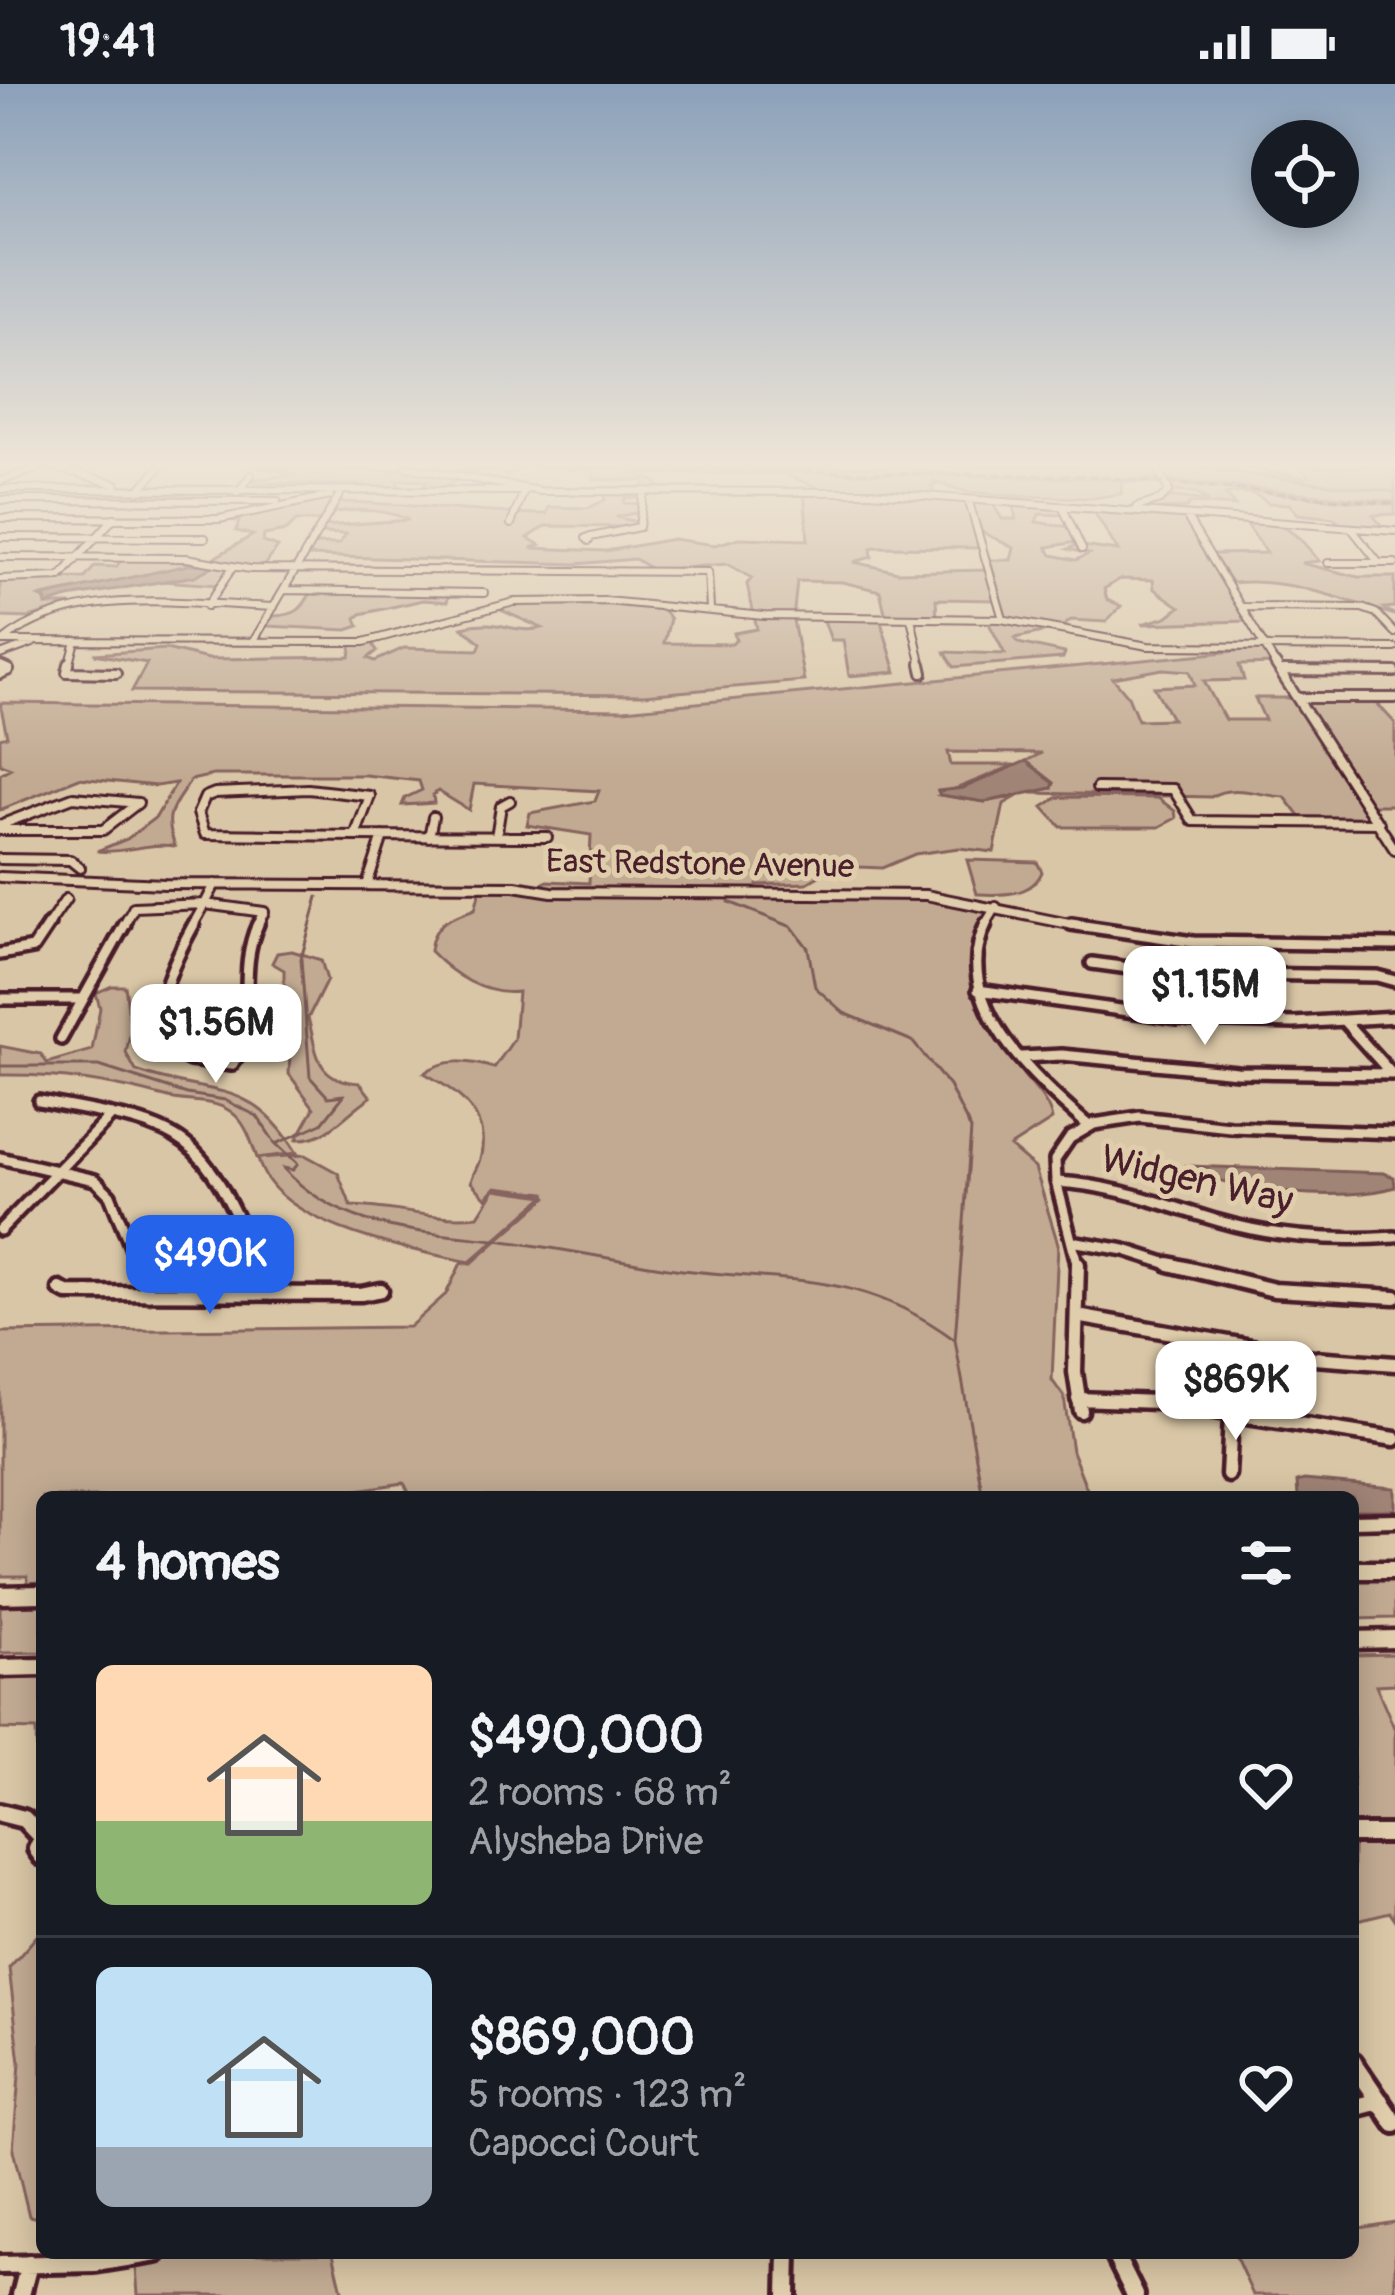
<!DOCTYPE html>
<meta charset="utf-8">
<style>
:root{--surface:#171b24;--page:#242831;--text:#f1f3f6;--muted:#9ea1a6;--line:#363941;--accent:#2563eb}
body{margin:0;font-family:Pangolin,sans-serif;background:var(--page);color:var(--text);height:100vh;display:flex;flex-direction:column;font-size:45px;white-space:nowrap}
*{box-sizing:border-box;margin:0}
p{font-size:39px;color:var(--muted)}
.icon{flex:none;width:66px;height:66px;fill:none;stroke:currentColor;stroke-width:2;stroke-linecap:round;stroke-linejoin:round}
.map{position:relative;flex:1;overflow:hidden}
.drawer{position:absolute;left:36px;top:1407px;width:1323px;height:768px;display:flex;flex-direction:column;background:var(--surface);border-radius:18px;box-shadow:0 6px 30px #0003}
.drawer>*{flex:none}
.fabs{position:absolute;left:1251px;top:36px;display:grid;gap:24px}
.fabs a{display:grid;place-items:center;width:108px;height:108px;border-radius:50%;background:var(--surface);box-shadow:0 6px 30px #0003;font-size:60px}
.price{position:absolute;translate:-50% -102px;padding:0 27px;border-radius:24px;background:#fff;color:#222;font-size:39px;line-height:78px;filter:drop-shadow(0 3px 6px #0008)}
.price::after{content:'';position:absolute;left:50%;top:72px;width:36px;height:27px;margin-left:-18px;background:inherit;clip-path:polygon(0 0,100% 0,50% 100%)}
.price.selected{background:var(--accent);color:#fff}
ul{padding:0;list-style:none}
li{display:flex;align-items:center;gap:36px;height:300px;padding:0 60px}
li+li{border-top:3px solid var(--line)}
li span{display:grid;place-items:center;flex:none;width:336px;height:240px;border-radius:18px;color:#555}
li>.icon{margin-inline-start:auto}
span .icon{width:144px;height:144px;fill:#fffc;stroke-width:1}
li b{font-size:51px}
h2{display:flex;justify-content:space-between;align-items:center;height:144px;padding:0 60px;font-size:51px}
.status{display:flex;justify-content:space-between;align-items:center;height:84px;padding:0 60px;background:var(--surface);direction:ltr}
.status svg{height:33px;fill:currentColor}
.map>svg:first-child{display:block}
.green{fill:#c2aa92;stroke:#86645e;stroke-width:3;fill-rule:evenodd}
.water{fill:#a08476;stroke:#7e5c58;stroke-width:3}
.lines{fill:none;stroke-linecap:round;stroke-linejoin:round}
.stream{stroke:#7e5c58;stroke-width:3}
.minor-far4-casing{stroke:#4a1f2b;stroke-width:10}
.minor-far3-casing{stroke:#4a1f2b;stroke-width:14}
.minor-far2-casing{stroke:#4a1f2b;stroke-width:18}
.minor-far1-casing{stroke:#4a1f2b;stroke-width:21}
.minor-casing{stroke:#4a1f2b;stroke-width:26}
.highway-casing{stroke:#4a1f2b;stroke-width:9}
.minor-far4{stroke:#dfcdab;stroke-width:6}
.minor-far3{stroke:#dfcdab;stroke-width:8}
.minor-far2{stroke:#dfcdab;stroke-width:9}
.minor-far1{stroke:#dfcdab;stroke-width:12}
.minor{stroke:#dfcdab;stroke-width:16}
.highway{fill:#dfcdab;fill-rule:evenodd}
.rail{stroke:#4a1f2b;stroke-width:3;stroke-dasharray:9 4.5;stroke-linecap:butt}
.labels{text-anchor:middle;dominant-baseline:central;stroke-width:10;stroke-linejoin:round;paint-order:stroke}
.far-street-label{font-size:33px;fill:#4a1f2b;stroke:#dfcdab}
.street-label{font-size:39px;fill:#4a1f2b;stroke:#dfcdab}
</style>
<div class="status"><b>19:41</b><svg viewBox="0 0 49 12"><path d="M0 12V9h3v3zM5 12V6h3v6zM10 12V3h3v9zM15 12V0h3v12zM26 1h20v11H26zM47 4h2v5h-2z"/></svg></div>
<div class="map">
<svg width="1395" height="2211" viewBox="0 0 1395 2211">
<rect width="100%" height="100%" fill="#d9c6a6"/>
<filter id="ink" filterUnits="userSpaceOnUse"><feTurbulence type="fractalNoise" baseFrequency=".00833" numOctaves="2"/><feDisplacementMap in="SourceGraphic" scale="24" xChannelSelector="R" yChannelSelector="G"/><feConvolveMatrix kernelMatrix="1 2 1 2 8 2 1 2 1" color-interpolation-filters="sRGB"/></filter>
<g filter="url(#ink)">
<path class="green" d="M257,383L371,387L442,383L433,386C455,388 497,383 523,383L507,391C461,376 464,406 420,406L428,397L397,396L399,406H363L364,401L259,399L249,396L296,390Z
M535,383H1154L1162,396L761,387L1082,393L1165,400L1122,397L1121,410L1093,414L1017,412L967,408L932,397L937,400L931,402L936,414L966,416L981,464L876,463L871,464L872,473L854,478L898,488L989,486L997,516L936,515L937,533H886L880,507L842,498L797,497L793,536L804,597L644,611L132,607L147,579L94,570L166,565L208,575L350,573L352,559L372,558L377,567L368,574L375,577L404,564L478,566L481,559L462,543C499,533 513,551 542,544L496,524C547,511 610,516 662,524L670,535L664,559L730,560L736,556L734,549L757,545L747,500L752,494L727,480L653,486L635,475L576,480L308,472L314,460H339L346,450L321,449L325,442L409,436C389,427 359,423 332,429L340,418C409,419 478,430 546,430L549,423L588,424L605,416L604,410L643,408L644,414H625L624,419L643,420L641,428L616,433L637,438L633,443L546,442L528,454L540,461L531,464L606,467L673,455L715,461L739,454L808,456L804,407L817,403L784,390L634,389L657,398V405L644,407V397L594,395L592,386Z
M1157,383H1244L1305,394L1309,392L1300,383H1391L1395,386V418L1166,396Z
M1170,399L1395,421V430L1373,431L1385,446L1342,443L1334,434L1298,430L1289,420L1268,419C1256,408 1240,406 1226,411L1235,422L1190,419L1187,424L1158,425L1155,429L1186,433L1250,537L1142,540L1167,533L1180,523L1154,505L1153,496L1120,495L1104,505L1107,516L1121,522L1106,538L1071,536L1061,544L1015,554L1018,559L1065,569L1063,574L954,583L945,568L1005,570L987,536L1005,537L1006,532L990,476H1011L1014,464L978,446L970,417L992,419L1002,435H1016L1013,419L1059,423L1064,431L1039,430L1036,438L1070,443L1077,458L1047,463L1052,471L1076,476L1089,470L1068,465L1077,461L1118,467L1093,426H1128L1175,413L1208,417L1196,409L1174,407Z
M336,414L323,437H296L286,447L264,451L263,458L278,463L263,484L231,482L218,501L161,497L195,492L214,474L253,451L236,447L239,437L220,436Z
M1245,437C1287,440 1293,445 1319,477L1301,479L1359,493H1395V523L1384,524L1395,531C1341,516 1290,493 1232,499L1212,470L1266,469Z
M122,475L204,479L42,512L47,521H71L29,534L0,533V496L85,494L95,482L116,483Z
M311,508L449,509L447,518L423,516L361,530L356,534L359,542L347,546L265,542L274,532C296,531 302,526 311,508Z
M823,534H880L896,588L849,592L843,556H831Z
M1267,564L1277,580L1239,581L1244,596L1204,597L1225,636H1265L1255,614H1298L1323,662L1377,739H1305L1285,713C1261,712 1232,699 1211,713L1031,709L1052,704L1054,699L1026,677L1042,669L948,668L951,681H1015L940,711L985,718L1018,712L1004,720L994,768L959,764L915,770L882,784L836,782L807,799L757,801L756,808L552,807L535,803L548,797L589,799L591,751L527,741L530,729L595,717L599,707L474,700L469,726L438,707L433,711L434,719L402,721L405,714L422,706L419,697L365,691H213L191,696C172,725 163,729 175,762C148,758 123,770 97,767L127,755L156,733L176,699L156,702L79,694L0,726V690L11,684L0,680V654L7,652L0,619L624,626ZM1163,585L1190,587L1195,601L1154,603L1172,635L1138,636L1128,612L1113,594Z
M1303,614H1372L1395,639V721H1370Z
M1058,713L1158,714L1175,727L1176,734L1159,743H1061L1043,723Z
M967,776L1037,778L1042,788C1031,813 1001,811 977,810Z
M481,803L926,812L998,825C958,872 972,899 1000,946C1008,960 1013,976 1022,989C1033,1004 1049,1017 1052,1036L1010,1063L1035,1084L1058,1160L1052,1296L1064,1313L1072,1367L1090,1413H411L404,1399L311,1413H42V1498L28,1499L27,1492H0V1248L409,1243L446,1210L461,1179H472L547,1113L546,1109L496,1103L486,1114L471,1098C473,1088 479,1082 481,1071C490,1029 455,1006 424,989C446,973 469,977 494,984L514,955L518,908C485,912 453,891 430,867C433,838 449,834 475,825Z
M292,867L321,876L327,896L308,934C318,971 315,996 360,999L371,1013C345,1029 330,1056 297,1055L314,1024L289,990L290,970L273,945L284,926V886L272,879L277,869Z
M112,902H125L131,946L126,969L136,987C211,1014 249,991 297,1069L257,1074C252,1060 247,1042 236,1032C217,1013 189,1020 165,1013C111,998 58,990 0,991V962L41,970L47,979L92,966L100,924L96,909Z
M305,1071L338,1089L351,1122C395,1123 435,1137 478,1132L495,1105L545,1112L470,1178C412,1166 273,1142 258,1074Z
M1395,1493V1534L1353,1535V1494Z
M42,1520V1568L0,1569V1521Z
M1395,1570V1600L1376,1601L1395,1646V1835L1390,1828L1353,1837V1571Z
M0,1594H42V1681L37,1679L36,1646L0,1645Z
M42,1846V2135L29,2132L13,2066L20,1979L9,1884Z
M1395,2138V2211H1253L1234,2169H1353V2145Z
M135,2169H333L343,2211H138Z"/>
<path class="water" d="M193,480L215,481L195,492L75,512L46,521V515L40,513Z
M1026,677L1054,699L1052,704L985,718L940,711L938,707L963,704Z
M1188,1082L1384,1089L1394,1093L1395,1103C1350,1118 1226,1110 1188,1082Z
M1304,1396L1395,1404V1426H1353V1413H1298L1297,1398Z"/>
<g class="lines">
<path class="stream" d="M1188,383L1395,408
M318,813L301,875L310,993L328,1013L344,1011L322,1039L276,1060L298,1080L293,1086L283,1084C342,1149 422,1147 503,1157C561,1164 618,1177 675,1185C788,1200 857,1184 955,1256
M729,818L792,843L808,864L815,903L844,929L912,957L949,1002L971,1046L955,1256L983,1413
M0,982H99L187,1010L225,1016L257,1032L275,1059"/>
<defs>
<path id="minor-far4" d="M54,383L116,400
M407,383L540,407L870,408L1395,447
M0,397L42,383
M0,405L525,407
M138,407L160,383
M237,409L251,391
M968,415L1003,535
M0,416L277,417
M1062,422L1082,465
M1137,423L1160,416L1169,407L1156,383
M1186,432L1277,583
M0,434L219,435L330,412
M511,440L524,407
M1351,444L1379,479
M0,453L205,454
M589,457L586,454L639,443L644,407
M0,473L187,474L250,485L708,488L710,525
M1328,479H1395
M0,495L60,493L114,434
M284,506L484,509
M207,522L233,483
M1243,523L1362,524L1376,529L1395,549
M911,534L922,583
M0,557L364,558L514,518L606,517L764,532L1001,535L1148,562L1395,564
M3,557C75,500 188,520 274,523
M253,558L340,410
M0,571L33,559
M69,583L76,557"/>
<path id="minor-far3" d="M69,580L67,588L116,589
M921,580L923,589
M1275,580L1395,766
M0,582L9,586L0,590
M1284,587L1395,588
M1300,614H1395
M1097,704L1173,705L1193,737L1379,739
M308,705L370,712L355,752L205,750L198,729L205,713L215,709Z
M0,741L73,713L138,719L103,746H0
M355,752L547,753
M429,753L433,733
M496,753L501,722L510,717
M0,775L70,776L80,784
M0,793L165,800L515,802L552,808L926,811L1084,843
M367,801L383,752
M205,820L215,800
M205,820L264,828L256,843
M47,843L66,815
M123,843L134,823L205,820
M192,843L205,820
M984,843L996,823"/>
<path id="minor-far2" d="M194,840C172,880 154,917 164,963L190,976L232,981C260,948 235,889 258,840
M986,840C948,918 1035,995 1089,1042
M1071,840L1193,858L1395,861
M0,870L33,864L49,840
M1092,879L1165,889L1377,892L1395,897
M1165,889L1177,935
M978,906L1192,936L1294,939L1395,933
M0,915H83
M1345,938L1391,989
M61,955L125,840
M1021,973L1062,971L1237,988L1392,990
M39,1017C186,1044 199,1041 259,1183
M0,1074L95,1096L110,1111L139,1183
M1057,1098C1115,1101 1165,1121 1219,1137C1277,1154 1336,1157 1395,1153
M0,1146L112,1031
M1077,1158L1125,1166L1178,1183
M1078,1183L1056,1097L1055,1076L1070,1054L1094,1040L1140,1033L1230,1043L1395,1049"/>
<path id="minor-far1" d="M137,1180L149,1210
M258,1180L271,1210
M1078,1180L1075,1288L1081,1327
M1169,1180L1274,1206L1395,1213
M60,1205L67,1209L361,1210L381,1206
M1077,1232L1314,1274L1395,1280
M1078,1315L1157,1318L1395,1355
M1228,1391L1231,1333
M1353,1437L1395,1436"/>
<path id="minor" d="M0,1729L24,1735L42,1754
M1353,1750H1395
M42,1754L37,1765L42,1772
M1353,1978L1395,2040
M1353,2024L1380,2017
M1114,2169L1135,2211
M0,2181L95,2179L157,2169
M21,2211L29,2180
M787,2211L788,2169"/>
<path id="highway" d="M1353,1478H1395V1494H1353Z
M42,1502V1518L0,1519V1503Z
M1395,1547V1563L1353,1564V1548Z
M42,1575V1591L0,1592V1576Z"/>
</defs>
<use href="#minor-far4" class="minor-far4-casing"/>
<use href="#minor-far3" class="minor-far3-casing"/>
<use href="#minor-far2" class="minor-far2-casing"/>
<use href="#minor-far1" class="minor-far1-casing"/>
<use href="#minor" class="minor-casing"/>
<use href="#highway" class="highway-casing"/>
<use href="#minor-far4" class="minor-far4"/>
<use href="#minor-far3" class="minor-far3"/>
<use href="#minor-far2" class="minor-far2"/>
<use href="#minor-far1" class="minor-far1"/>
<use href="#minor" class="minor"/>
<use href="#highway" class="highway"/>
<path class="rail" d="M575,383L1092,392L1395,420"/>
</g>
</g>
<linearGradient id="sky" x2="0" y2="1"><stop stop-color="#8ba1ba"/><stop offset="0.55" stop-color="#eee5d7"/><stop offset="1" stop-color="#eee5d7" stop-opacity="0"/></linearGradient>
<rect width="1395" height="692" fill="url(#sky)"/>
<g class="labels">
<g class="far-street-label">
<text transform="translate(700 780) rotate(1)">East Redstone Avenue</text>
</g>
<g class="street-label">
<text transform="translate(1197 1096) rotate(13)">Widgen Way</text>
</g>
</g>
</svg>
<div class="fabs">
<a><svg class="icon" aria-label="locate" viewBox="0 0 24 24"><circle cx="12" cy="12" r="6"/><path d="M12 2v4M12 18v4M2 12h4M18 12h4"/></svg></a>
</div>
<b class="price" style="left:1205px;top:964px">$1.15M</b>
<b class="price" style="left:216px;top:1002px">$1.56M</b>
<b class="price selected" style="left:210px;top:1233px">$490K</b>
<b class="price" style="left:1236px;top:1359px">$869K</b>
<section class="drawer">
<h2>4 homes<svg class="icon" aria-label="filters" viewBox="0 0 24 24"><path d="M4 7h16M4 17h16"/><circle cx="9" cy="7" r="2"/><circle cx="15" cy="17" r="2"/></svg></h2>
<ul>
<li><span style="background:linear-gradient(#ffd9b3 65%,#8fb573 0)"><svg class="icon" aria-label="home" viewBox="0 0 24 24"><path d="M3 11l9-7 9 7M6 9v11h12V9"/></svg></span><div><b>$490,000</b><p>2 rooms · 68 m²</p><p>Alysheba Drive</p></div><svg class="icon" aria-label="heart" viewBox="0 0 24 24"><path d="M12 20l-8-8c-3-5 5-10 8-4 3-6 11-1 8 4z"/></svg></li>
<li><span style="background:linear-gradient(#bfe0f5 75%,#9aa5b1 0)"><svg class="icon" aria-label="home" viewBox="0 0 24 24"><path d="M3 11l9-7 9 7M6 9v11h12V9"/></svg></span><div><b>$869,000</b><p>5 rooms · 123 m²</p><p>Capocci Court</p></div><svg class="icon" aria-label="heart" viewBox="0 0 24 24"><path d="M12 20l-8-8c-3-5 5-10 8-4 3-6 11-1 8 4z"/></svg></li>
</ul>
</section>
</div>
